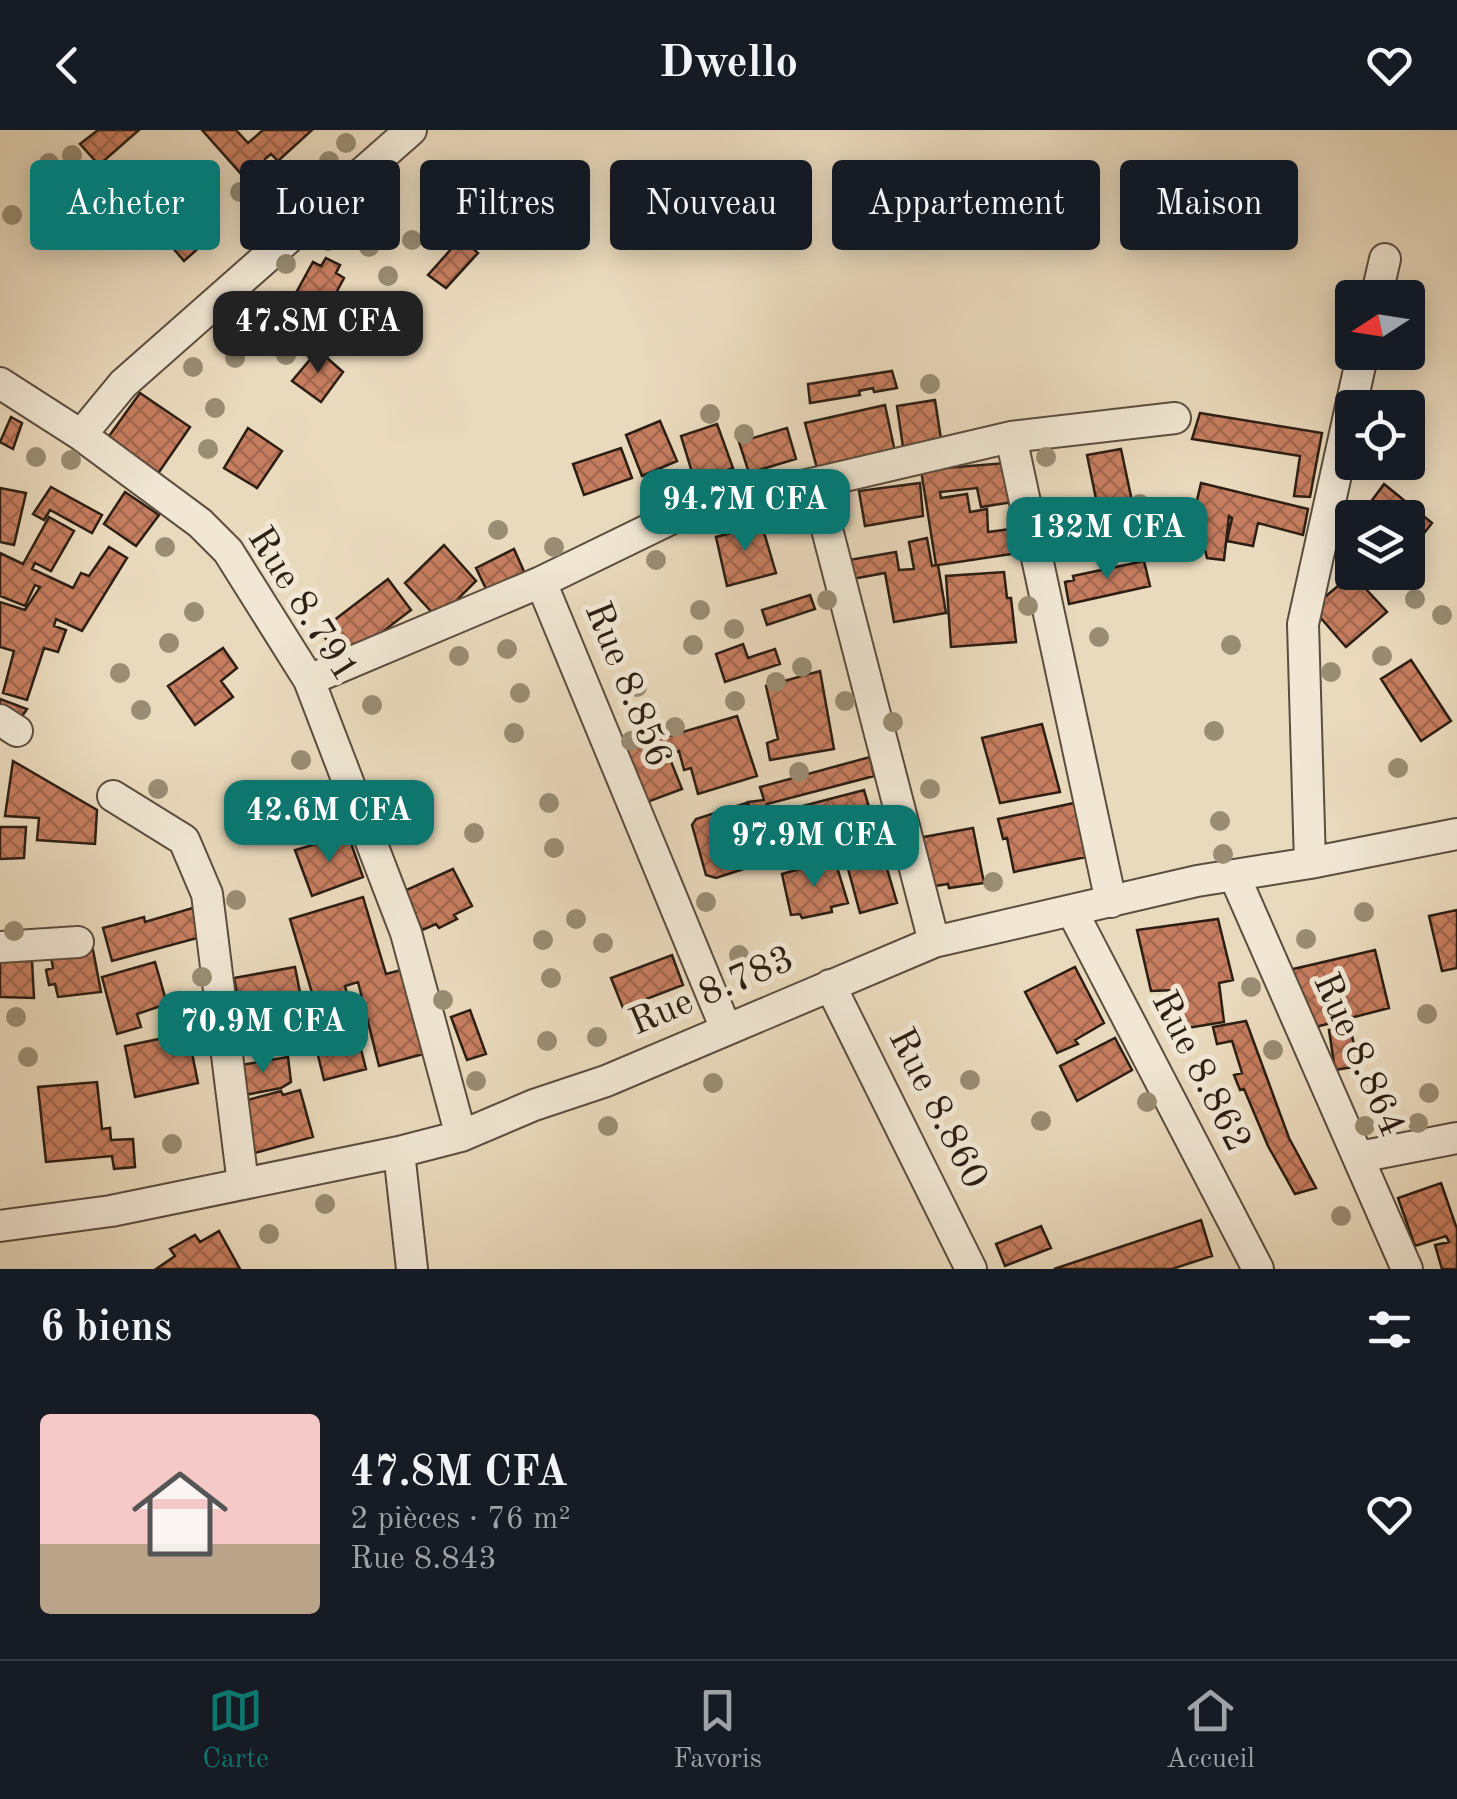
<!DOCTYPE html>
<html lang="fr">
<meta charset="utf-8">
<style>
:root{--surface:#171b24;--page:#20242c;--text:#f1f3f6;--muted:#9ea1a6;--line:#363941;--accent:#0f766e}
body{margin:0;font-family:"Old Standard TT",serif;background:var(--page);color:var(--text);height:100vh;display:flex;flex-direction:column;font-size:38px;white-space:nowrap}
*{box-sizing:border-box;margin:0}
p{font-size:32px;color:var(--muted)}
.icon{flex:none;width:55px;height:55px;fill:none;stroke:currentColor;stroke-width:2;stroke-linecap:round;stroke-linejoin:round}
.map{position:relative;height:1139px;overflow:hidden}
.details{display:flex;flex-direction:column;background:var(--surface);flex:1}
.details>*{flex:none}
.top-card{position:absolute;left:30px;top:30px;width:1398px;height:90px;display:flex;gap:20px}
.needle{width:65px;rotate:258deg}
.fabs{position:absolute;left:1335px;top:150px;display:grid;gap:20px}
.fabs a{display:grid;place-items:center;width:90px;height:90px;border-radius:10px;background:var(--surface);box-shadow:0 5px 25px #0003;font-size:50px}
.price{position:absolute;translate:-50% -85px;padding:0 22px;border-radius:20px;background:var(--accent);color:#fff;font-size:32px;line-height:65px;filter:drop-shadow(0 2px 5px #0008)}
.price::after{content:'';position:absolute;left:50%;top:60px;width:30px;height:22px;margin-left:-15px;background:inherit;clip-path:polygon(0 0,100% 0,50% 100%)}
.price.active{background:#222;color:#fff}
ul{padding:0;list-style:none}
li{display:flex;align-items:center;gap:30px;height:250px;padding:0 40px}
li span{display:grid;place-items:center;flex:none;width:280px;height:200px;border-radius:10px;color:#555}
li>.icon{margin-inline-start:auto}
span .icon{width:120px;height:120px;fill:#fffc;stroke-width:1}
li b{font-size:42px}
h2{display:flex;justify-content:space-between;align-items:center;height:120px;padding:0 40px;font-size:42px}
.tag{padding:0 35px;border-radius:10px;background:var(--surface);box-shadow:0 5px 25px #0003;font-size:35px;line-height:90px}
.tag.active{background:var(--accent);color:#fff}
header{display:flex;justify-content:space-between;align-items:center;height:130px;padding:0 40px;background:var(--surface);font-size:45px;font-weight:600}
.dock{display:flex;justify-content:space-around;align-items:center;height:140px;border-top:2px solid var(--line);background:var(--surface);font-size:28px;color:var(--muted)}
.dock a{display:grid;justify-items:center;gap:5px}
.dock .active{color:var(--accent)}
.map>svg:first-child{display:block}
.building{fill:url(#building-cross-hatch);stroke:#2c1e13;stroke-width:2.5}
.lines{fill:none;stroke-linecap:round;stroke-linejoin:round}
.minor-casing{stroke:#5c4d3e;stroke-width:34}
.minor{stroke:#f1e7d4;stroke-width:30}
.tree{fill:#9a8d73}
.labels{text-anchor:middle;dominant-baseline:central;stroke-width:10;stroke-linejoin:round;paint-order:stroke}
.street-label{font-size:38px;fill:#2c1e13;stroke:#f1e7d4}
</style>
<header><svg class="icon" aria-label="back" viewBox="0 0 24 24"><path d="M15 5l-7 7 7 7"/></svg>Dwello<svg class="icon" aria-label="heart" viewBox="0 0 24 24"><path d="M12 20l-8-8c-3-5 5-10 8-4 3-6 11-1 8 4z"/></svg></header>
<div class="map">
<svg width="1457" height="1139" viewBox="0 0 1457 1139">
<defs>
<pattern id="building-cross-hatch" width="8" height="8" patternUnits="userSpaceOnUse" patternTransform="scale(2.5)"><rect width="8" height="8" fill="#c77e60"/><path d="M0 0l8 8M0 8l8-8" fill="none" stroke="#a2674e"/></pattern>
</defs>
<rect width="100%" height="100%" fill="#eadabd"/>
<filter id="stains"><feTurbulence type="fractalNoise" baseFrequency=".002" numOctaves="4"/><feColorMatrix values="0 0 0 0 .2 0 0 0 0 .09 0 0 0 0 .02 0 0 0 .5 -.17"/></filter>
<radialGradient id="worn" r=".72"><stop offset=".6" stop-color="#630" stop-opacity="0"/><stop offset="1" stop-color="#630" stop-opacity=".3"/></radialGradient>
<path class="building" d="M98,0H139L99,35L80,14Z
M202,0H236L248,13L263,0H312L278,31L271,24L265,29L302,71L281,89Z
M178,73L210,108L184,131L154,96Z
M461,108L478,123L446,158L428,145Z
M326,128L340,135L336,143L344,148L328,178L297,161L313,132L321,136Z
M318,220L343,242L321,272L292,251Z
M892,241L897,258L874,262L873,258L859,261L860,265L810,273L808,254Z
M140,263L190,297L157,345L107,309Z
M935,270L941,309L903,317L897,276Z
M885,275L895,322L818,342L805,293Z
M1200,283L1322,303L1310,367L1294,366L1300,326L1192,309Z
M11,287L22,293L13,319L0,312Z
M660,291L677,331L642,346L626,305Z
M717,294L733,338L695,352L681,306Z
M248,298L282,321L257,358L224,338Z
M787,298L796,329L749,343L739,312Z
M621,318L632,348L584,365L573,334Z
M1121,319L1141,414L1059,430L1055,413L1103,403L1087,325Z
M1006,333L1013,372L981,377L977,358L940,362L941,368L967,364L970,382L987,379L988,402L1018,398L1024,422L938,435L946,483L894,492L885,443L852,449L849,430L896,422L899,440L914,439L909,412L927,408L932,436L936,435L921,340Z
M920,353L923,386L865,396L859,361Z
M1201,353L1308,379L1303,405L1258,393L1253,416L1227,411L1232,388L1229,386L1224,430L1207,428L1195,379Z
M1384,354L1432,393L1408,424V388H1352V392L1348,388L1357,377L1364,381Z
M51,357L102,385L92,403L50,380L44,390L33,384Z
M0,358L26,363L14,415L0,412Z
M125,362L159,385L136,416L104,394Z
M49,387L74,401L51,441L35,433L32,439L73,458L81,443L89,446L109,417L127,428L82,501L56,489L54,496L66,500L58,522L44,518L27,570L3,563L14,521L0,517V472L25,480L40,457L35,455L25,476L0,466V423L23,434Z
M760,389L776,443L727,456L716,407L735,402L734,396Z
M444,415L476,451L438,489L405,453Z
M514,419L526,446L489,465L476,438Z
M1144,431L1150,456L1069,474L1065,452L1074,450L1073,446Z
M1004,442L1007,468H1011L1016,512L951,517L946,446Z
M1352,444L1387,482L1346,517L1312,478Z
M388,449L411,480L343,532L320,501Z
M810,465L815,479L767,495L762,480Z
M743,514L748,528L775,519L780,534L725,552L716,524Z
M223,518L237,538L221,551L233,567L195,595L168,556Z
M1411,530L1451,591L1421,611L1381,549Z
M820,541L834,619L770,630L767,613L778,609L766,556Z
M0,569L27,579L18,592L0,586Z
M737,586L757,646L698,664L691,638L684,640L679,621L668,624L682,659L642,674L621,620Z
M1042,594L1060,662L1000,673L982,608Z
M870,627L874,646L767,674L772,684L864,660L897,773L860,783L847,735L853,734L848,710L768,731L748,672L764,670L760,657Z
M13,631L97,680L95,714L37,710L39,688L5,686Z
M746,673L765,732L716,748L706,745L692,695L696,689Z
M1074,673L1086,727L1014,742L1007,708L1003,709L998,689Z
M0,697H26L24,728L0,729Z
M973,698L984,753L949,758L948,754L928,757L918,708Z
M348,705L363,747L312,766L295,720Z
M824,732L826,738L837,737L848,773L831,777L832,782L802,788L800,784L791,785L782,744Z
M453,739L472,776L454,785L457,789L439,798L436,794L422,800L404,761Z
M363,767L386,844L401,840L423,924L379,936L358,852L345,856L366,939L324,950L303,864L312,863L290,789Z
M196,777L205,806L112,831L103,798L144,787L145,792Z
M1457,780V838L1442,841L1429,786Z
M1218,789L1233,850L1219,853L1224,892L1181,899L1177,860L1151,861L1137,800Z
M93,820L101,862L58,867L55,854L49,855L46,840L53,838L51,827Z
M1375,820L1389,878L1308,899L1289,840Z
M672,825L683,855L623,878L611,848Z
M7,831H32L34,868L0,867V832Z
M155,832L167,874L137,884L141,897L117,904L102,847Z
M295,837L305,888L244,899L234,848Z
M1075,837L1104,893L1075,910L1078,914L1057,923L1025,862Z
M470,880L486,924L467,930L451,887Z
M1246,891L1289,1008L1316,1058L1295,1064L1268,1016L1244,959L1240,960L1234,945L1242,943L1232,911L1217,914L1213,897Z
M1350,897L1359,936L1335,940L1329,900Z
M188,903L198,953L135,967L125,916Z
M1115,908L1132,940L1077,971L1060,936Z
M288,927L291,952L281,958L240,966L235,936Z
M97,952L102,999L110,998L111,1010L133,1009L135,1037L114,1039L112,1026L46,1032L38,957Z
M300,960L313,1007L255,1023L240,972L281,961L283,965Z
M1441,1053L1457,1099V1139H1442L1435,1115L1449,1112L1446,1106L1415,1116L1398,1068Z
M1201,1090L1212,1126L1172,1139H1054Z
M1041,1096L1051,1118L1005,1136L996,1114Z
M219,1101L240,1139H156L175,1126L170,1119L195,1105L200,1112Z"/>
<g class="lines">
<defs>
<path id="minor" d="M1376,168L1385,129
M0,253L81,305L200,393L228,421L309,550L406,803L461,1006
M81,305L123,254L411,0
M1011,307L1111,772
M815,353L1011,307L1175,288
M309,550L541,452
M0,590L17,601
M113,666L184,710L207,764L243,1054
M1310,733L1303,494L1363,222
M1234,745L1407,1139
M1072,781L1258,1139
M0,817L78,812
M830,855L971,1139
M726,899L541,452L685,382L815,353L934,812
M399,1022L412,1139
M1359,1027L1457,1008
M0,1096L111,1081L399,1022L461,1006L534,975L606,951L934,812L1197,751L1310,733L1457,704"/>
</defs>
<use href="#minor" class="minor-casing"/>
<use href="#minor" class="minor"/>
</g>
<g class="tree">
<circle cx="346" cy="13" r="10"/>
<circle cx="72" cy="25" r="10"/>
<circle cx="329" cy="31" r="10"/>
<circle cx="49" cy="33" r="10"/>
<circle cx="145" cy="54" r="10"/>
<circle cx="240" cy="62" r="10"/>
<circle cx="12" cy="85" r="10"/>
<circle cx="262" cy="99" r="10"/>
<circle cx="412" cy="110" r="10"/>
<circle cx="328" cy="111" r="10"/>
<circle cx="369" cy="117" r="10"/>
<circle cx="286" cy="134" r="10"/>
<circle cx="388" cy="146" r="10"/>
<circle cx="302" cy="187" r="10"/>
<circle cx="286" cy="225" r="10"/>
<circle cx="235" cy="228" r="10"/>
<circle cx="193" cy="237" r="10"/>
<circle cx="930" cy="254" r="10"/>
<circle cx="215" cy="278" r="10"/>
<circle cx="710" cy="284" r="10"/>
<circle cx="744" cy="304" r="10"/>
<circle cx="208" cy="319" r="10"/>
<circle cx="36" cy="327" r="10"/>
<circle cx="1046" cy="327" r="10"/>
<circle cx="71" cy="330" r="10"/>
<circle cx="1140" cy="374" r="10"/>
<circle cx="498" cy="400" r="10"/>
<circle cx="165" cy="417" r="10"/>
<circle cx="554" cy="417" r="10"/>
<circle cx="656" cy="430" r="10"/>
<circle cx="1415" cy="469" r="10"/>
<circle cx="827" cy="470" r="10"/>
<circle cx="1028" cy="476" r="10"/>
<circle cx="700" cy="480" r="10"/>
<circle cx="194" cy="482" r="10"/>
<circle cx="1442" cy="485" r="10"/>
<circle cx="734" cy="499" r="10"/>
<circle cx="1099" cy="507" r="10"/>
<circle cx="169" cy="513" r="10"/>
<circle cx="693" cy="515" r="10"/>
<circle cx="1231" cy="515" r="10"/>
<circle cx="507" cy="519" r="10"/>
<circle cx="459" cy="526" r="10"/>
<circle cx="1382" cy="526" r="10"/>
<circle cx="802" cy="537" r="10"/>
<circle cx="1331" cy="542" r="10"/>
<circle cx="120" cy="543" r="10"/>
<circle cx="776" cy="552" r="10"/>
<circle cx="637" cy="557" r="10"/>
<circle cx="520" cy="563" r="10"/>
<circle cx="735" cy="571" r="10"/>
<circle cx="845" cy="571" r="10"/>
<circle cx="372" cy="575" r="10"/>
<circle cx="141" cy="580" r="10"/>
<circle cx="637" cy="584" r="10"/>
<circle cx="893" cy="592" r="10"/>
<circle cx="675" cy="597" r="10"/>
<circle cx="1214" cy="601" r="10"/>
<circle cx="514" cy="603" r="10"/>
<circle cx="631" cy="611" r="10"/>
<circle cx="301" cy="630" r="10"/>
<circle cx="1398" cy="638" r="10"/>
<circle cx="799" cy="642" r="10"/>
<circle cx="158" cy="659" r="10"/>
<circle cx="930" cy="659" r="10"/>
<circle cx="549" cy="673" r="10"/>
<circle cx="1220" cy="691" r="10"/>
<circle cx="474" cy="703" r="10"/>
<circle cx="554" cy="718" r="10"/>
<circle cx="1223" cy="724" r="10"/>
<circle cx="993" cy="752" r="10"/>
<circle cx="236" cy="770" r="10"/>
<circle cx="706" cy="772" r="10"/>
<circle cx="1364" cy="782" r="10"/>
<circle cx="576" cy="789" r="10"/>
<circle cx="14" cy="801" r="10"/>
<circle cx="1306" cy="809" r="10"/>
<circle cx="543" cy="810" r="10"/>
<circle cx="603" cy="813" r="10"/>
<circle cx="739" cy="825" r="10"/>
<circle cx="202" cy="847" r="10"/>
<circle cx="551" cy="848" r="10"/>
<circle cx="1251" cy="857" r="10"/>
<circle cx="443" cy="870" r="10"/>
<circle cx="1427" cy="884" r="10"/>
<circle cx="16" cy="887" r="10"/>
<circle cx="597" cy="907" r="10"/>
<circle cx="547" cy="911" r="10"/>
<circle cx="1273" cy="920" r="10"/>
<circle cx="28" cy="927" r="10"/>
<circle cx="970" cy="950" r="10"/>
<circle cx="476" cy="951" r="10"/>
<circle cx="713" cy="953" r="10"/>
<circle cx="1372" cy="960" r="10"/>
<circle cx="1429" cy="963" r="10"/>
<circle cx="1147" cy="972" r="10"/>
<circle cx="1041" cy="991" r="10"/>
<circle cx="1418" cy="993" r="10"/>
<circle cx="608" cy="996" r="10"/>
<circle cx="1365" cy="996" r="10"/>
<circle cx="172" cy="1014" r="10"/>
<circle cx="325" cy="1074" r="10"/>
<circle cx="1341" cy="1086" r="10"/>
<circle cx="269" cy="1104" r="10"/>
</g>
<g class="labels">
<g class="street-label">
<text transform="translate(302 475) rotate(58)">Rue 8.791</text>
<text transform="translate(627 555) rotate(68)">Rue 8.856</text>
<text transform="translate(712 862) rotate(-23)">Rue 8.783</text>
<text transform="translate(1358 925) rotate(66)">Rue 8.864</text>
<text transform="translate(1200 942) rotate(63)">Rue 8.862</text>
<text transform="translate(937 979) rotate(63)">Rue 8.860</text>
</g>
</g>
<rect width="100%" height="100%" filter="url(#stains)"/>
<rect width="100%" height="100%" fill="url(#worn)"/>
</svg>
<div class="fabs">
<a><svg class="needle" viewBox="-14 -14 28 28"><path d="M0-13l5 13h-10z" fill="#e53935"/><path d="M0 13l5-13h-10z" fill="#9ea1a6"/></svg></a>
<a><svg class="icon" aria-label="locate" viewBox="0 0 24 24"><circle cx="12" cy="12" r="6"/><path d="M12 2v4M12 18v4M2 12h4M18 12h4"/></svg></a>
<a><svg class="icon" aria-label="layers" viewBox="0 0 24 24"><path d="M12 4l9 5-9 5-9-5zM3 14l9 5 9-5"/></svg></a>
</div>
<b class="price active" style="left:318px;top:246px">47.8M CFA</b>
<b class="price" style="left:745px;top:424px">94.7M CFA</b>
<b class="price" style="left:1107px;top:452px">132M CFA</b>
<b class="price" style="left:329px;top:735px">42.6M CFA</b>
<b class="price" style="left:814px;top:760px">97.9M CFA</b>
<b class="price" style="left:263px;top:946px">70.9M CFA</b>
<div class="top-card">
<a class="tag active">Acheter</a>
<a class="tag">Louer</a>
<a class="tag">Filtres</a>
<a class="tag">Nouveau</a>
<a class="tag">Appartement</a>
<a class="tag">Maison</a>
</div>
</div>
<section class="details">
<h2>6 biens<svg class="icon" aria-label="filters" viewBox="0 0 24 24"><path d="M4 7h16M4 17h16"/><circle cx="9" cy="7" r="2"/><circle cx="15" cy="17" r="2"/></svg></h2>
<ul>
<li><span style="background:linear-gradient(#f6c9c9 65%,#b9a48a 0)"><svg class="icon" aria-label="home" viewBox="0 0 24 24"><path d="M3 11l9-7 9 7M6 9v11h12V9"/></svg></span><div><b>47.8M CFA</b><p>2 pièces · 76 m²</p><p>Rue 8.843</p></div><svg class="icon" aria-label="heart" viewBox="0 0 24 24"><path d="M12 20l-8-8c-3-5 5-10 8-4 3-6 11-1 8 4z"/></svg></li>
</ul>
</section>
<nav class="dock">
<a class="active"><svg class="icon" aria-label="map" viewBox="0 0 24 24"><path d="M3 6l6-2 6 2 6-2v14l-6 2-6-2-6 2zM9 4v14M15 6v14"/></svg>Carte</a>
<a><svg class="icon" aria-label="saved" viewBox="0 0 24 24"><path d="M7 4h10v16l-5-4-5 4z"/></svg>Favoris</a>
<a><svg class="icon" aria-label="home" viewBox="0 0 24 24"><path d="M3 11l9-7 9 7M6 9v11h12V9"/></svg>Accueil</a>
</nav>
